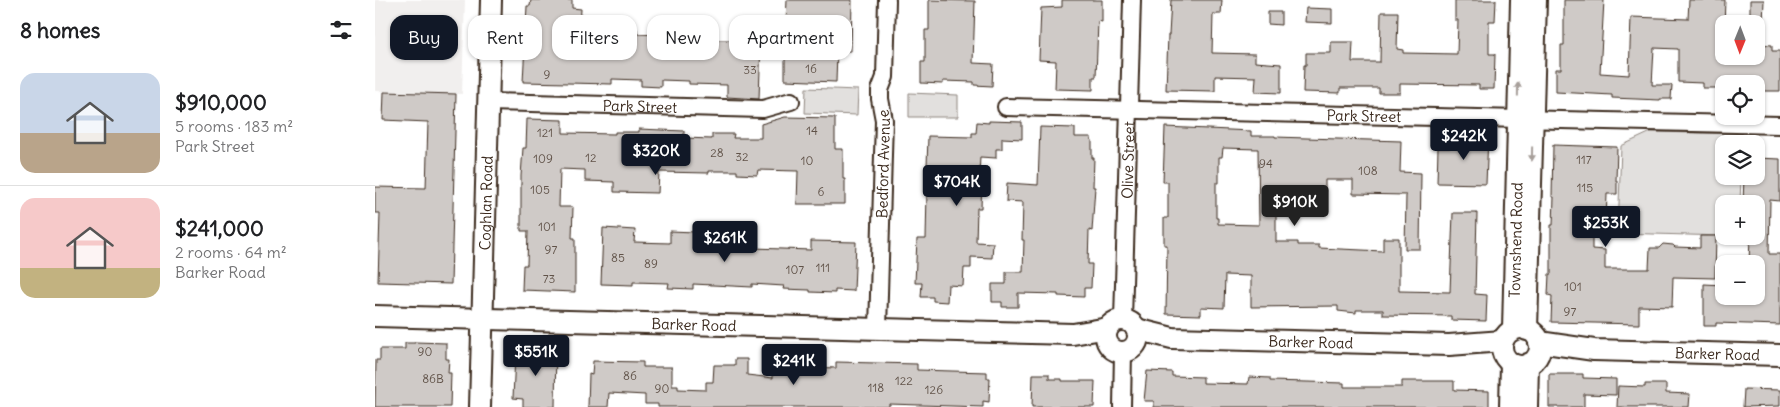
<!DOCTYPE html>
<meta charset="utf-8">
<style>
:root{--surface:#fff;--page:#f6f6f6;--text:#202124;--muted:#757577;--line:#e0e0e0;--accent:#111827}
body{margin:0;font-family:Delius,sans-serif;background:var(--page);color:var(--text);height:100vh;display:flex;flex-direction:column;font-size:19px;white-space:nowrap}
*{box-sizing:border-box;margin:0}
p{font-size:16px;color:var(--muted)}
.icon{flex:none;width:28px;height:28px;fill:none;stroke:currentColor;stroke-width:2;stroke-linecap:round;stroke-linejoin:round}
.map{position:relative;flex:1;overflow:hidden}
.side{display:flex;flex-direction:column;background:var(--surface);width:375px}
.side>*{flex:none}
.top-card{position:absolute;left:15px;top:15px;width:475px;height:45px;display:flex;gap:10px}
.needle{width:32px;rotate:181deg}
.controls{position:absolute;left:1340px;top:15px;display:grid;gap:10px}
.controls a{display:grid;place-items:center;width:50px;height:50px;border-radius:10px;background:var(--surface);box-shadow:0 1px 4px #0004;font-size:25px}
.price{position:absolute;translate:-50% -42px;padding:0 11px;border-radius:5px;background:var(--accent);color:#fff;font-size:16px;line-height:32px;filter:drop-shadow(0 1px 2px #0008)}
.price::after{content:'';position:absolute;left:50%;top:30px;width:15px;height:11px;margin-left:-8px;background:inherit;clip-path:polygon(0 0,100% 0,50% 100%)}
.price.on{background:#222;color:#fff}
ul{padding:0;list-style:none}
li{display:flex;align-items:center;gap:15px;height:125px;padding:0 20px}
li+li{border-top:1px solid var(--line)}
li span{display:grid;place-items:center;flex:none;width:140px;height:100px;border-radius:15px;color:#555}
li>.icon{margin-inline-start:auto}
span .icon{width:60px;height:60px;fill:#fffc;stroke-width:1}
li b{font-size:21px}
h2{display:flex;justify-content:space-between;align-items:center;height:60px;padding:0 20px;font-size:21px}
.chip{padding:0 18px;border-radius:15px;background:var(--surface);box-shadow:0 1px 4px #0004;font-size:18px;line-height:45px}
.chip.on{background:var(--accent);color:#fff}
main{display:flex;flex:1;min-height:0}
.map>svg:first-child{display:block}
.built{fill:#f1efee}
.green{fill:#e2e0de;stroke:#8e857e}
.building{fill:#cfcac7;stroke:#3b2a1e;fill-rule:evenodd}
.lines{fill:none;stroke-linecap:round;stroke-linejoin:round}
.minor-casing{stroke:#3b2a1e;stroke-width:20}
.tertiary-casing{stroke:#3b2a1e;stroke-width:24}
.minor{stroke:#fff;stroke-width:16}
.tertiary{stroke:#fff;stroke-width:20}
.oneway{fill:#a79f9a}
.labels{text-anchor:middle;dominant-baseline:central;stroke-width:5;stroke-linejoin:round;paint-order:stroke}
.number-label{font-size:12px;fill:#605248}
.street-label{font-size:15px;fill:#3b2a1e;stroke:#fff}
</style>
<main>
<section class="side">
<h2>8 homes<svg class="icon" aria-label="filters" viewBox="0 0 24 24"><path d="M4 7h16M4 17h16"/><circle cx="9" cy="7" r="2"/><circle cx="15" cy="17" r="2"/></svg></h2>
<ul>
<li><span style="background:linear-gradient(#c9d6e8 60%,#b9a48a 0)"><svg class="icon" aria-label="home" viewBox="0 0 24 24"><path d="M3 11l9-7 9 7M6 9v11h12V9"/></svg></span><div><b>$910,000</b><p>5 rooms · 183 m²</p><p>Park Street</p></div></li>
<li><span style="background:linear-gradient(#f6c9c9 70%,#c2b280 0)"><svg class="icon" aria-label="home" viewBox="0 0 24 24"><path d="M3 11l9-7 9 7M6 9v11h12V9"/></svg></span><div><b>$241,000</b><p>2 rooms · 64 m²</p><p>Barker Road</p></div></li>
</ul>
</section>
<div class="map">
<svg width="1405" height="407" viewBox="0 0 1405 407">
<rect width="100%" height="100%" fill="#fff"/>
<filter id="ink" filterUnits="userSpaceOnUse"><feTurbulence type="fractalNoise" baseFrequency=".02" numOctaves="2"/><feDisplacementMap in="SourceGraphic" scale="10" xChannelSelector="R" yChannelSelector="G"/><feConvolveMatrix kernelMatrix="1 2 1 2 8 2 1 2 1" color-interpolation-filters="sRGB"/></filter>
<g filter="url(#ink)">
<path class="built" d="M0,0H90L87,94L0,91Z"/>
<path class="green" d="M431,88L483,90L482,115L430,113Z
M534,93L583,95V117H534Z
M1276,132L1367,134V144H1349V176H1366L1365,204H1349V236L1243,233L1246,146Z"/>
<path class="building" d="M156,0H197V8L206,9L205,27L262,29V34L287,35V46L315,47L316,43L341,44V40H386L384,99L352,97V85L314,84V81L286,80V87L266,86V80L237,79V84L148,82L152,6H155Z
M412,0H477L476,51H462L461,82L410,80V53L425,54L426,22H411Z
M554,0L600,1L598,63L618,64L617,86L599,85V82L568,81V84L546,83V62H550V30H554Z
M687,0H727V22L723,21L721,77H718V90L680,89L681,61L664,60L666,8L687,7Z
M796,0H847L846,14H838L837,53L880,54V62L906,64V93L880,92L881,77L840,76V91L791,90L793,35H794Z
M1080,0H1121L1120,21H1114V54H1120L1119,89H1104V85L1025,84V93H1004V88H965V93L928,92L929,65H931V53H956V42H978L977,62H1005L1006,12H1023L1022,49L1028,50V53L1082,54L1083,20H1080Z
M1189,0H1229L1225,73L1254,75L1256,17L1313,19L1314,0H1350L1348,56H1381V44L1397,45V51H1405V91H1381V84H1347V88H1328V83L1303,82V49L1279,48L1277,85H1297L1296,99H1285V100L1237,98V95L1181,92V69H1186V45H1189Z
M1375,0H1389L1388,24H1375Z
M931,8L957,9V23L930,22Z
M893,12H906V25L893,24Z
M9,92L81,94L76,284L3,282L5,213H0V187L51,188L53,122L8,120Z
M410,117L460,118V149H468V179H470V204H422L423,171L383,170L382,175L362,174V171H334V173L284,172L283,193L239,192V182L210,181V170L185,169L184,207H198L197,238H200V292L147,290L148,265H152L153,231H146V176L148,148H151L152,119L188,120V133L240,134V132H264V129L309,131V138L337,139V134H359L358,138H386V124Z
M614,121L647,122V139L627,138V149H621V158L605,157L604,176L607,178L606,208H602L601,242L618,243L617,258L596,257V268H589L588,286L573,285L572,302L558,301V297H546L547,283H540L542,239H551L552,191L563,192L564,167L552,166L553,136L597,137V133H601L602,122L614,123Z
M665,127L700,128V137H716V140H717V158H719L718,187H720L717,231L714,230L713,264H717L716,288H709V297L683,296V294L643,293V307H627V302H617V284H631V272H648L649,240H647L648,202L631,201L632,183L663,185Z
M790,127L876,131V136H900V137L1026,141L1025,172L1046,173L1045,249H1030L1031,195L978,194V180H950V204H929V199H901V242H923V245H944V248L1008,251V238H1024V291L1075,292L1078,213H1102L1100,294L1112,295L1111,321L1076,320V316L1008,315V310H981V313L963,311V306L876,307V276L850,275L849,308L826,307V315L791,314L792,245H789V218H793V182H788ZM848,148L883,149L884,225L843,224V218H841V183H844V157H847Z
M1075,135L1113,136L1111,184L1062,183L1063,148H1075Z
M1178,145L1242,147L1241,181H1242V194H1232L1231,222H1217V249L1230,250V269H1274L1275,248H1284L1288,244L1298,245L1300,247L1325,248V236H1341L1340,278L1298,277L1297,307L1264,306V324L1176,322L1177,296L1173,295L1174,274H1176V225H1178L1179,197H1177Z
M1381,158L1405,159V201L1395,200L1394,254H1405V325L1341,323V326H1329V284L1349,285V296H1381V264H1374L1375,236H1381V204H1368L1369,176H1381Z
M228,228L260,230L259,242L295,243V231L320,232L319,235L349,236V245L378,247V248L436,250V241L481,242L479,291L460,290V293L435,292V290L408,289L409,286L377,284V287L318,284V289L293,288L294,283L258,282V285L226,284Z
M40,342L71,343V359H74L73,373H76L75,407H0L1,360H5V349H30V343H40Z
M150,346H181L180,407H148V399L138,398L140,355H149Z
M360,359H372V375L398,378V366L461,368V362L542,364V370L612,372V378H615L614,402L608,401V407L514,404V407H283V404H270V395L234,393L233,407H213L214,374L217,375L218,361L268,362V367H297V386H303V389L331,390V382H338L339,365H360Z
M772,371L797,372V376L828,377V383L873,384L874,377L895,378V381L969,383V387H1027V381H1079V390L1114,391V407H779V401H769Z
M658,374H674V379H687V381H720L719,407H657Z
M1174,374H1208V378L1241,379V395L1209,394V407H1174Z
M1270,384H1291V393L1315,394L1314,407H1242L1243,386L1270,387Z
M1369,389L1405,390V406L1368,407Z"/>
<g class="lines">
<defs>
<g id="minor">
<path id="s1" d="M113,102L388,109L416,101"/>
<path id="s2" d="M631,107L1405,125"/>
<path id="s3" d="M748,320L757,0"/>
<path id="s4" d="M503,329L509,120L505,99V90L510,77L512,0"/>
<path d="M747,407L748,351"/>
</g>
<g id="tertiary">
<path id="s5" d="M0,316L698,334L733,328"/>
<circle cx="747" cy="336" r="16"/>
<circle cx="1146" cy="347" r="19"/>
<path id="s6" d="M761,329L797,338L1074,345L1128,341"/>
<path id="s7" d="M1138,330L1146,0"/>
<path d="M1152,330L1161,0"/>
<path id="s8" d="M1164,342L1219,350L1405,355"/>
<path id="s9" d="M105,407L116,0"/>
<path d="M1135,407L1136,363"/>
<path d="M1152,407L1153,364"/>
</g>
</defs>
<use href="#minor" class="minor-casing"/>
<use href="#tertiary" class="tertiary-casing"/>
<use href="#minor" class="minor"/>
<use href="#tertiary" class="tertiary"/>
</g>
<defs><path id="oneway-solid" d="M-6-.8H1V-3.2L6.5 0L1 3.2V.8H-6Z" transform="scale(1.25)"/></defs>
<g class="oneway">
<use href="#oneway-solid" transform="translate(1143 89) rotate(-89)"/>
<use href="#oneway-solid" transform="translate(1157 154) rotate(91)"/>
</g>
</g>
<g class="labels">
<g class="number-label">
<text x="436" y="68">16</text>
<text x="375" y="69">33</text>
<text x="172" y="74">9</text>
<text x="437" y="130">14</text>
<text x="170" y="132">121</text>
<text x="342" y="152">28</text>
<text x="367" y="156">32</text>
<text x="216" y="157">12</text>
<text x="168" y="158">109</text>
<text x="1209" y="159">117</text>
<text x="432" y="160">10</text>
<text x="891" y="163">94</text>
<text x="993" y="170">108</text>
<text x="1210" y="187">115</text>
<text x="165" y="189">105</text>
<text x="446" y="191">6</text>
<text x="172" y="226">101</text>
<text x="176" y="249">97</text>
<text x="243" y="257">85</text>
<text x="276" y="263">89</text>
<text x="448" y="267">111</text>
<text x="420" y="269">107</text>
<text x="174" y="278">73</text>
<text x="1198" y="286">101</text>
<text x="1195" y="311">97</text>
<text x="50" y="351">90</text>
<text x="255" y="375">86</text>
<text x="58" y="378">86B</text>
<text x="529" y="380">122</text>
<text x="501" y="387">118</text>
<text x="287" y="388">90</text>
<text x="559" y="389">126</text>
</g>
<g class="street-label">
<text stroke="none"><textPath href="#s1" startOffset="152">Park Street</textPath></text>
<text stroke="none"><textPath href="#s2" startOffset="358">Park Street</textPath></text>
<text stroke="none"><textPath href="#s3" startOffset="160">Olive Street</textPath></text>
<text stroke="none"><textPath href="#s4" startOffset="165">Bedford Avenue</textPath></text>
<text stroke="none"><textPath href="#s9" startOffset="204">Coghlan Road</textPath></text>
<text stroke="none"><textPath href="#s7" startOffset="90">Townshend Road</textPath></text>
<text stroke="none"><textPath href="#s5" startOffset="319">Barker Road</textPath></text>
<text stroke="none"><textPath href="#s6" startOffset="176">Barker Road</textPath></text>
<text stroke="none"><textPath href="#s8" startOffset="179">Barker Road</textPath></text>
</g>
</g>
</svg>
<div class="controls">
<a><svg class="needle" viewBox="-14 -14 28 28"><path d="M0-13l5 13h-10z" fill="#e53935"/><path d="M0 13l5-13h-10z" fill="#757577"/></svg></a>
<a><svg class="icon" aria-label="locate" viewBox="0 0 24 24"><circle cx="12" cy="12" r="6"/><path d="M12 2v4M12 18v4M2 12h4M18 12h4"/></svg></a>
<a><svg class="icon" aria-label="layers" viewBox="0 0 24 24"><path d="M12 4l9 5-9 5-9-5zM3 14l9 5 9-5"/></svg></a>
<a>+</a>
<a>−</a>
</div>
<b class="price" style="left:1089px;top:161px">$242K</b>
<b class="price" style="left:281px;top:176px">$320K</b>
<b class="price" style="left:582px;top:207px">$704K</b>
<b class="price on" style="left:920px;top:227px">$910K</b>
<b class="price" style="left:1231px;top:248px">$253K</b>
<b class="price" style="left:350px;top:263px">$261K</b>
<b class="price" style="left:161px;top:377px">$551K</b>
<b class="price" style="left:419px;top:386px">$241K</b>
<div class="top-card">
<a class="chip on">Buy</a>
<a class="chip">Rent</a>
<a class="chip">Filters</a>
<a class="chip">New</a>
<a class="chip">Apartment</a>
</div>
</div>
</main>
